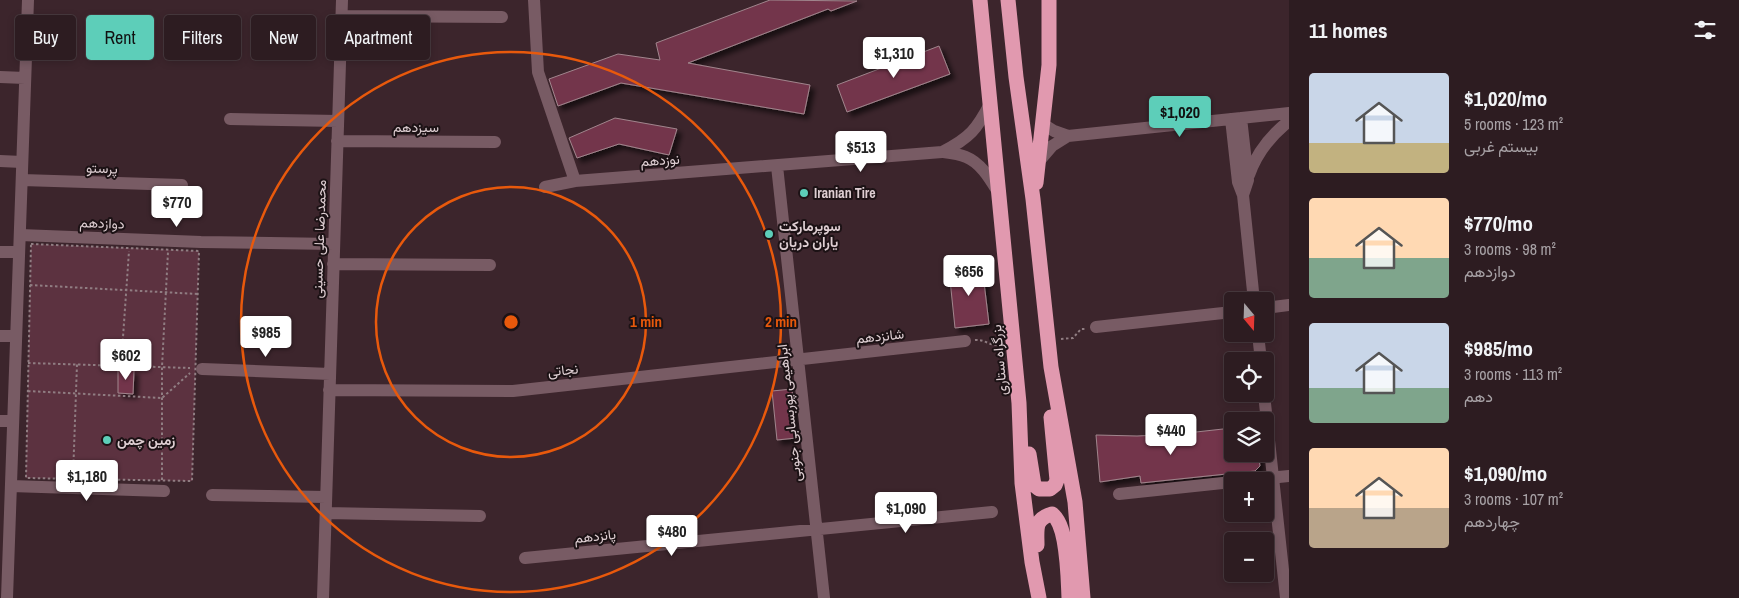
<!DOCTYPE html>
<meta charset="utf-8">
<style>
:root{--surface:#2d1c21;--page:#35252a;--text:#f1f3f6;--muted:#a7a1a5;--line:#483a3f;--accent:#5dceb9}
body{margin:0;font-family:"Archivo Narrow",Vazirmatn,sans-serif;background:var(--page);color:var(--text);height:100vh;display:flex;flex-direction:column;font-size:19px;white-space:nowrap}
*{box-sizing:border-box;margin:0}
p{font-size:16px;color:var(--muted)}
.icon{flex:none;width:28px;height:28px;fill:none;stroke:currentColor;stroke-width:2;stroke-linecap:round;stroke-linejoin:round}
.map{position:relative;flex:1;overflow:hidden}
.panel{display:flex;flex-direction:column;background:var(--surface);width:450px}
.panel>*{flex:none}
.top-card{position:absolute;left:15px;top:15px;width:475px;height:45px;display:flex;gap:10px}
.needle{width:32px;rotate:161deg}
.buttons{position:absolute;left:1224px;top:292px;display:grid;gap:10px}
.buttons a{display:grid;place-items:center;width:50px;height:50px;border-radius:5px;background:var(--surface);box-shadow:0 2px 8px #0003,0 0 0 1px var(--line);font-size:25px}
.price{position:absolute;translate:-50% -42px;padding:0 11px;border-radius:5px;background:#fff;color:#222;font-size:16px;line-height:32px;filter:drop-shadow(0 1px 2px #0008)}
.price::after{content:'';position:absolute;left:50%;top:30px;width:15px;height:11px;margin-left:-8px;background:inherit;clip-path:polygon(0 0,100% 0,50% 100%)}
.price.current{background:var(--accent);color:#111}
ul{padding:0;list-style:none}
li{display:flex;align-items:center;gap:15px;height:125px;padding:0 20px}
li span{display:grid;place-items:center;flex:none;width:140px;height:100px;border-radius:5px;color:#555}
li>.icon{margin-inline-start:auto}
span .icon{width:60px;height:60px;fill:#fffc;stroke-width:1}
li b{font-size:21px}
h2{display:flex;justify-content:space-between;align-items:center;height:60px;padding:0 20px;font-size:21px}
.chip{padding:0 18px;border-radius:5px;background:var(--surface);box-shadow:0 2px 8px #0003,0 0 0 1px var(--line);font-size:18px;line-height:45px}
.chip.current{background:var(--accent);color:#111}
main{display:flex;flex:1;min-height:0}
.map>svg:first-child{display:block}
.green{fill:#5c3240}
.building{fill:#73364b;stroke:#a1858d;filter:url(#shadow)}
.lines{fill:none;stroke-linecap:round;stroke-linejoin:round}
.path{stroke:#907d82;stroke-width:2;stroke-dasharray:2.5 2.5;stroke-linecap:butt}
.minor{stroke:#785b64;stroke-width:12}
.highway{stroke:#e199af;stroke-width:15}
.ring{fill:none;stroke:#e8590c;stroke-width:2.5}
.poi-dot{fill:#5dceb9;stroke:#1c1215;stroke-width:2}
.labels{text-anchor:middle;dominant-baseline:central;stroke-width:4;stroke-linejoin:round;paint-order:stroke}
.street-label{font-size:14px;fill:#deced2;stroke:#1c1215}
.poi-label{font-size:14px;font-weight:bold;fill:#deced2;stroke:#1c1215;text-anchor:start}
.centre{fill:#e8590c;stroke:#1c1215;stroke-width:2.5}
.ring-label{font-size:15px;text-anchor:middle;font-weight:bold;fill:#e8590c;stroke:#1c1215;stroke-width:4;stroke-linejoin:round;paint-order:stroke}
</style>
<main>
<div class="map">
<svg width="1289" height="598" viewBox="0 0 1289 598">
<defs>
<filter id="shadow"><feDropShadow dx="4.5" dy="4.5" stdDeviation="2.5" flood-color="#0009"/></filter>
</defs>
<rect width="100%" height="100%" fill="#3c252c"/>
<path class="green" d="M31,244L199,251L192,481L26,478Z"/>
<path class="building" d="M770,0L857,1L831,11L828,9L688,63L810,85L804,114L621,83L558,106L549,79L618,54L660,60L656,43Z
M939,46L950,74L847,112L837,85Z
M615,118L677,129L669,155L619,144L577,158L569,138Z
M982,266L989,324L955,328L949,270Z
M118,369L134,370L133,394L118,393Z
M792,389L796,438L777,440L772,391Z
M1232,428V454H1258L1260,466L1255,471L1141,483L1140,476L1100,482L1096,435L1137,436L1178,434Z"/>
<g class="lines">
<path class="path" d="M31,244L199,251L192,481L26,478Z
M30,285L198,294
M1061,339L1073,338L1081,329H1085
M975,340C984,339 990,346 999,345
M28,363L190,368
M121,366L129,251
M28,391L162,398L190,373
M73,477L77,364
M162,480V367L168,252"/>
<path class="minor" d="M534,0L538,72L575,181
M341,16L502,17
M0,77L25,78
M1241,118L1248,180L1243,195
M230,119L338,121
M1231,119L1238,182L1243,195L1254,301
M1043,124L1054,131L1068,136
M337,141L495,142
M942,152C950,153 959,154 966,157C981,163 990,179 998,192
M1040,160L1052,146L1068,136L1289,113
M0,161L22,162
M777,166L824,598
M1249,175C1257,152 1270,136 1289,121
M22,180L182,185
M545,187L575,181L942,152C970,138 977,129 991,102
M20,235L201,242L334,244
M0,252H19
M333,264L490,265
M1265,308L1289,305
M1096,327L1232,312
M1258,334L1261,361
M0,336H16
M202,369L330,374
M329,390L513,391L965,341
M1264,394L1286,598
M0,421H13
M1238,481L1289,476
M11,486L164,491
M1119,494L1232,482
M212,495L326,497
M326,513L480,516
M525,558L992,512
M7,598L28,0
M323,598L342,0"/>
<path class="highway" d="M980,0L1019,403L1022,483L1032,562L1039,598
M1008,0L1016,77L1033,199L1051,367L1075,502L1083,598
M1036,183L1049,65V0
M1029,454L1034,485L1039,489H1050L1055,485L1057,480L1051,417
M1037,545C1037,529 1034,519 1052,514C1068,525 1068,578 1069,598"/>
</g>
<g class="ring">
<circle cx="511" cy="322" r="135"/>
<circle cx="511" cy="322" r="270"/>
</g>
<g class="poi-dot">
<circle cx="804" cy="193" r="5"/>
<circle cx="769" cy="234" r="5"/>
<circle cx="107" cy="440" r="5"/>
</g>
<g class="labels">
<g class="street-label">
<text x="416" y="127">سیزدهم</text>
<text transform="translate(660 160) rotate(-4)">نوزدهم</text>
<text transform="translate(102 168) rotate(2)">پرستو</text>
<text transform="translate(102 223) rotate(2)">دوازدهم</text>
<text transform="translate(319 239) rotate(-88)">محمدرضا علی حسینی</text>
<text transform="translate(880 336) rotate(-6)">شانزدهم</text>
<text transform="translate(999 360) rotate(-95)">بزرگراه ستاری</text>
<text transform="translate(563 370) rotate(-6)">نجاتی</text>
<text transform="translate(789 413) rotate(-96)">ابراهیمی پوربسابی جنوبی</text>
<text transform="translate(595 536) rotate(-6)">پانزدهم</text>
</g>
<g class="poi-label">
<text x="814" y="193">Iranian Tire</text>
<text x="779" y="226">سوپرمارکت<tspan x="779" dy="16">یاران دریان</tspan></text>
<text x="117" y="440">زمین چمن</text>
</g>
</g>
<circle cx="511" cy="322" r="8" class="centre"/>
<g class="ring-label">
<text x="646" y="327">1 min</text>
<text x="781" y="327">2 min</text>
</g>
</svg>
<div class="buttons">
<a><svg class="needle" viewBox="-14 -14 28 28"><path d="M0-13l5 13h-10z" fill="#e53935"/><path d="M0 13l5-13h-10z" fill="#a7a1a5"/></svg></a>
<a><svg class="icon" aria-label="locate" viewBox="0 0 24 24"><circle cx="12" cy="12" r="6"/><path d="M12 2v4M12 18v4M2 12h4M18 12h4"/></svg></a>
<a><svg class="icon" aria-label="layers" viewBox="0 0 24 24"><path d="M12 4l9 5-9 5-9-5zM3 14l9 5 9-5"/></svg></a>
<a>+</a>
<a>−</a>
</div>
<b class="price" style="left:894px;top:79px">$1,310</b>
<b class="price current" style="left:1180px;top:138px">$1,020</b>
<b class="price" style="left:861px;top:173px">$513</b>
<b class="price" style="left:177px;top:228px">$770</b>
<b class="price" style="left:969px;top:297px">$656</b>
<b class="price" style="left:266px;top:358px">$985</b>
<b class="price" style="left:126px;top:381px">$602</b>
<b class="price" style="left:1171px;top:456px">$440</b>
<b class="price" style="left:87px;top:502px">$1,180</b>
<b class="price" style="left:906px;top:534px">$1,090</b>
<b class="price" style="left:672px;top:557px">$480</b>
<div class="top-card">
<a class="chip">Buy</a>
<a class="chip current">Rent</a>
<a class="chip">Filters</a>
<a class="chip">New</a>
<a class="chip">Apartment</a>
</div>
</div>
<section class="panel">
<h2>11 homes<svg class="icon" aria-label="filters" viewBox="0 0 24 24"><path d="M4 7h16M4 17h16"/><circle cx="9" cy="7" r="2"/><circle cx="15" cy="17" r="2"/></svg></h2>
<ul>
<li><span style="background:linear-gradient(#c9d6e8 70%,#c2b280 0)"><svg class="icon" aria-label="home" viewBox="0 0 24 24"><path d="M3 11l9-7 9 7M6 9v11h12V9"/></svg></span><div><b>$1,020/mo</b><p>5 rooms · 123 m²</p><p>بیستم غربی</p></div></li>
<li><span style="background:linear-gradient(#ffd9b3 60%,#7fa58c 0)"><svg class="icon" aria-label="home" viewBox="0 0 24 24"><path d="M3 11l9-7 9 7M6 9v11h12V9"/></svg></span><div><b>$770/mo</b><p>3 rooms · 98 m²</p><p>دوازدهم</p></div></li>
<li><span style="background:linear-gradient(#c9d6e8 65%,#7fa58c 0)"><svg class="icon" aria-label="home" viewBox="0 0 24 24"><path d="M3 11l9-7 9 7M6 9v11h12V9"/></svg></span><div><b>$985/mo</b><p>3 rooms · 113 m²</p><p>دهم</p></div></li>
<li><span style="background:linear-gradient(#ffd9b3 60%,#b9a48a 0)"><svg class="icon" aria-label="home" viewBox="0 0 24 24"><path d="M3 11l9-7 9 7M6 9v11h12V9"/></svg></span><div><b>$1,090/mo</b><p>3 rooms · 107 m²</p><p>چهاردهم</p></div></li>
</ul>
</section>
</main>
